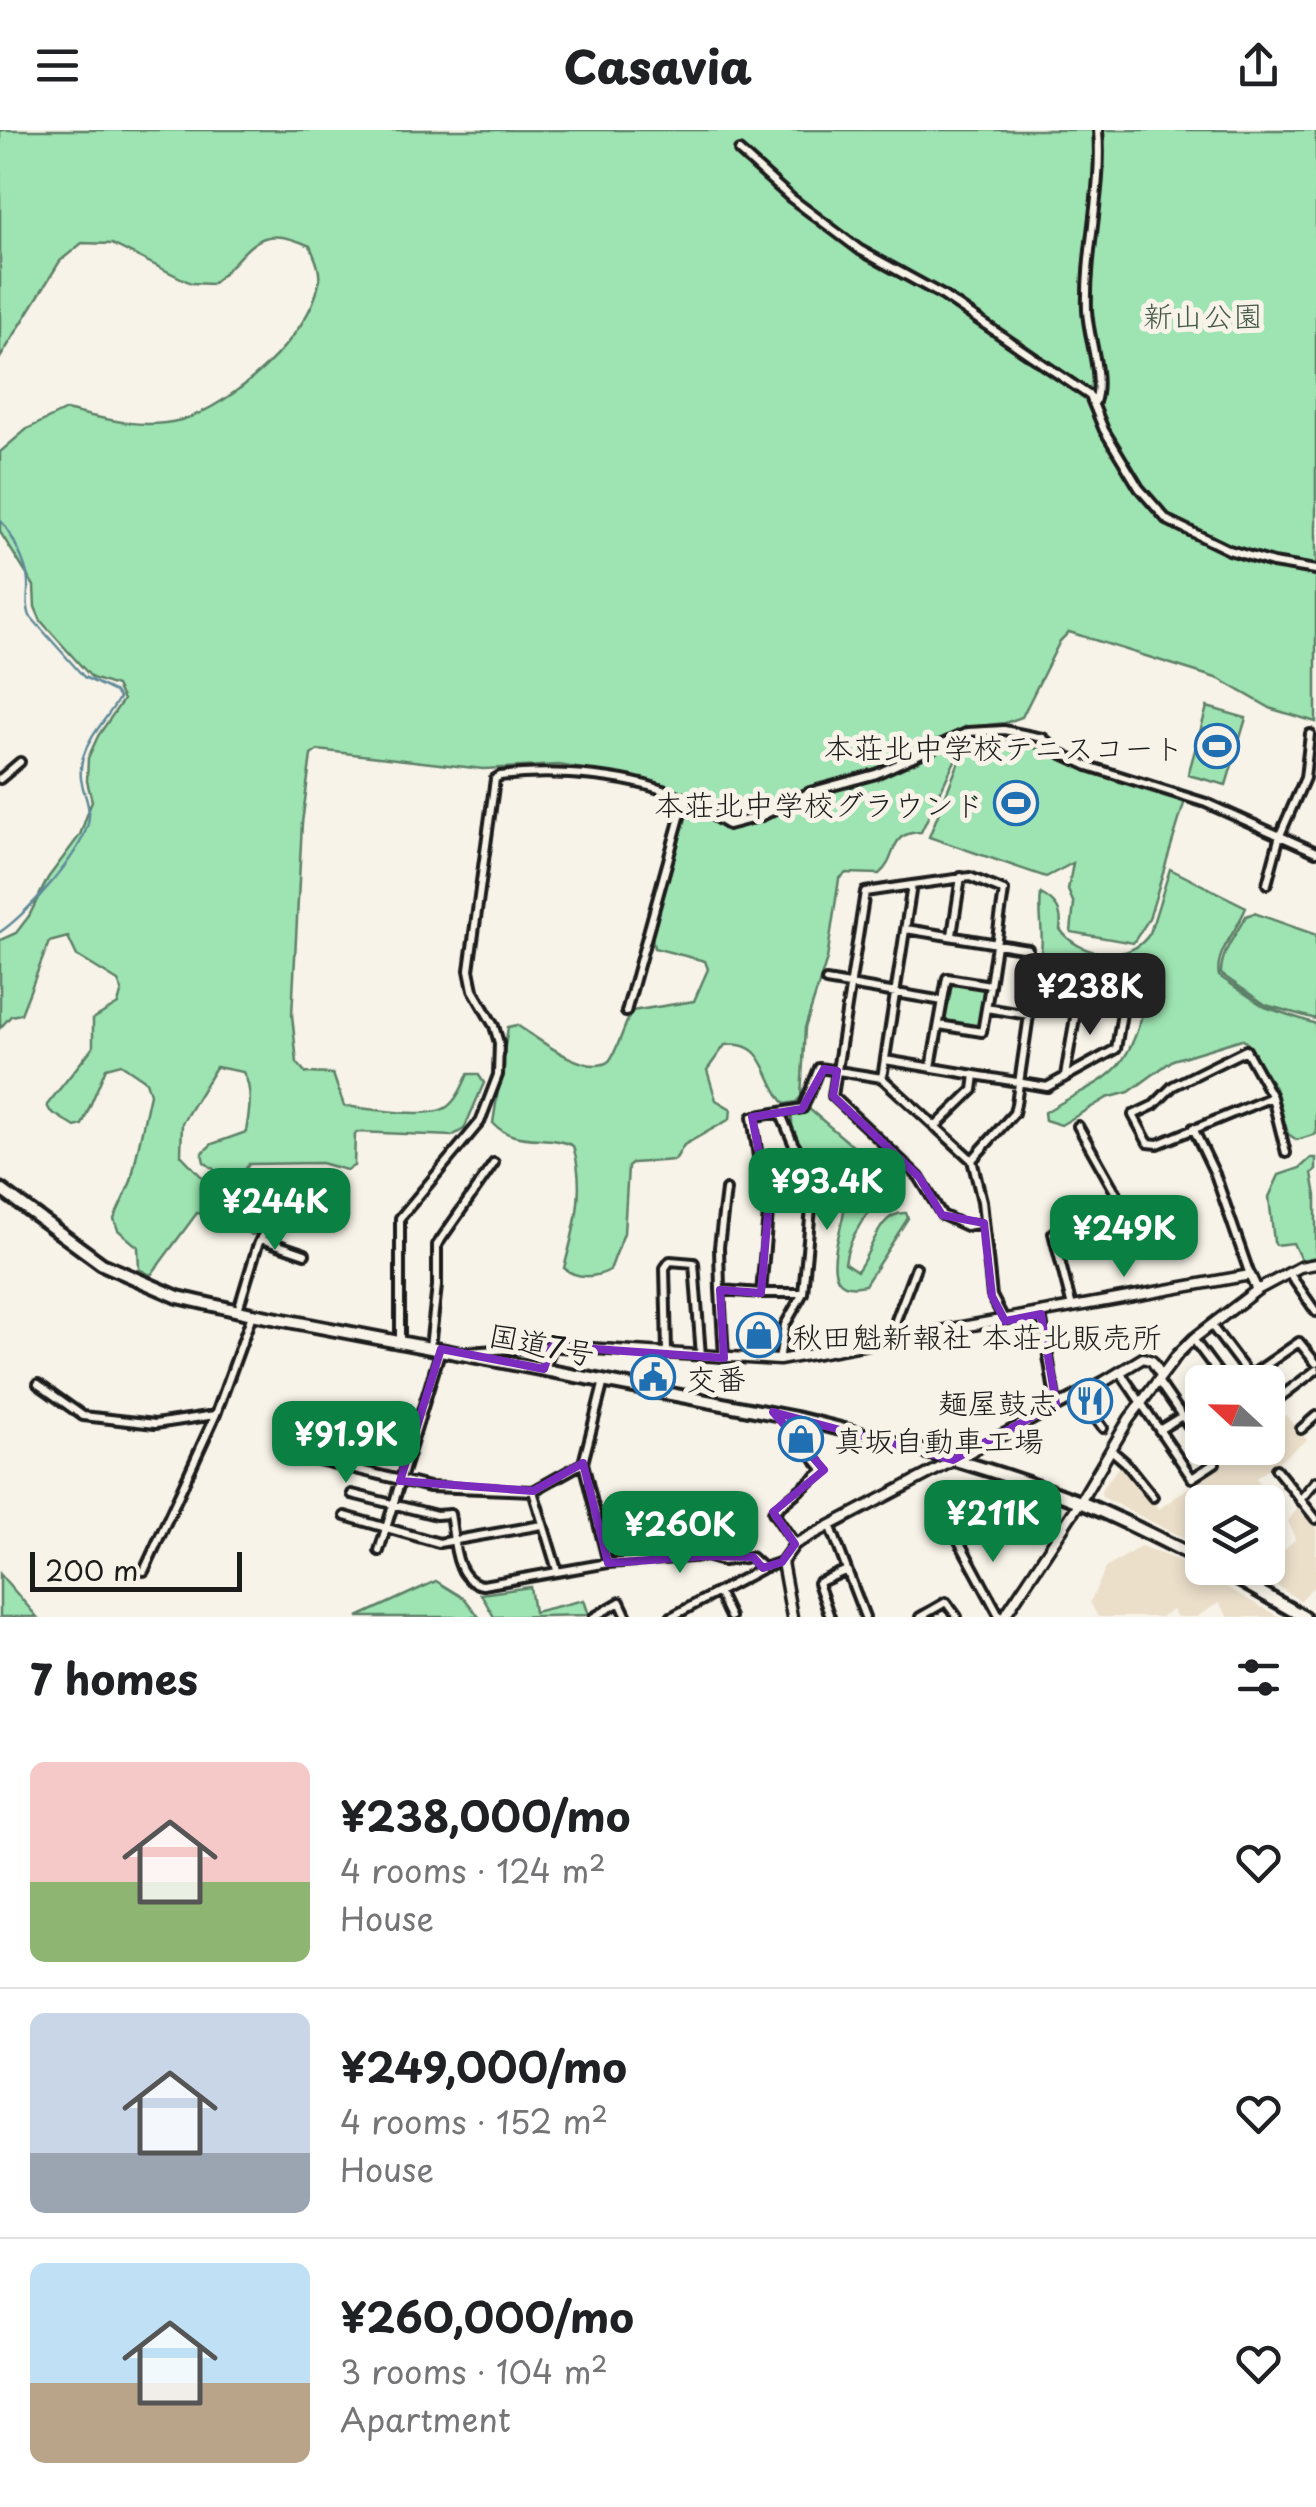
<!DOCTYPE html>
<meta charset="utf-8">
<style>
:root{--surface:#fff;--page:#f2f2f2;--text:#202124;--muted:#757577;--line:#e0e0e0;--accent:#0b8043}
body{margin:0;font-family:"Playpen Sans","Klee One",sans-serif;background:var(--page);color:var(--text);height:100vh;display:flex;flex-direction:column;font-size:38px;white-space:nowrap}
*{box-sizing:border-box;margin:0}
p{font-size:32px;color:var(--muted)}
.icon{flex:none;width:55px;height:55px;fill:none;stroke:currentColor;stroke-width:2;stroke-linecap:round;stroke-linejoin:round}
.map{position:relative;height:1487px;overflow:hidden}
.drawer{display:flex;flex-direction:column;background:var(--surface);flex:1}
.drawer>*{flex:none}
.needle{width:65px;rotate:292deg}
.fabs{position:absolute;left:1185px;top:1235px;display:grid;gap:20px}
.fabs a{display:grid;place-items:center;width:100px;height:100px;border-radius:15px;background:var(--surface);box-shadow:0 5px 15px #0003;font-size:50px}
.scale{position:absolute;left:30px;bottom:25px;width:212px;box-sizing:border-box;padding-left:10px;border:5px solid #1c1c1c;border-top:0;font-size:28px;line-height:35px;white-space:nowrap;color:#1c1c1c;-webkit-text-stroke:8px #f7f3e8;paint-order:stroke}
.price{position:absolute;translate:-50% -85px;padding:0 22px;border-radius:20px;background:var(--accent);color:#fff;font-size:32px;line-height:65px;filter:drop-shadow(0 2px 5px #0008)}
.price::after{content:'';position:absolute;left:50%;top:60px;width:30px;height:22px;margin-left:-15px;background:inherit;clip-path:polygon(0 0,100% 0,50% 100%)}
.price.current{background:#222;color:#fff}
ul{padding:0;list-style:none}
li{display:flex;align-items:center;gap:30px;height:250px;padding:0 30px}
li+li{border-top:2px solid var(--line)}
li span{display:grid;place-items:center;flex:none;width:280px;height:200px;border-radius:15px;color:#555}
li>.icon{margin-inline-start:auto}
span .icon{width:120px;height:120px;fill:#fffc;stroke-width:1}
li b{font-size:42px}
h2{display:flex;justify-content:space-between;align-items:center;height:120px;padding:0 30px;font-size:42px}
header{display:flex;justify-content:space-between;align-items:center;height:130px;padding:0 30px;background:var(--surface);font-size:45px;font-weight:800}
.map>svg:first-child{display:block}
.built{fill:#ebdfca}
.green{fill:#9ee4b2;stroke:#5d8067;stroke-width:2.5}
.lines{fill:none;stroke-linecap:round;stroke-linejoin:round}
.stream{stroke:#608a9a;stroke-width:2.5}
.minor-casing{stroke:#1c1c1c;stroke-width:14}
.tertiary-casing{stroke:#1c1c1c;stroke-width:15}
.trunk-casing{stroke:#1c1c1c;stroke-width:18}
.minor{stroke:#f7f3e8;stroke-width:6}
.tertiary{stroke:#f7f3e8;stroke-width:8}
.trunk{stroke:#f7f3e8;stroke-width:10}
.marked{fill:none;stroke:#7b2cbf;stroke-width:8;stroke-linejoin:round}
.labels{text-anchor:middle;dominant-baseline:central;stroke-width:10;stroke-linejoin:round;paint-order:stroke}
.park-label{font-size:30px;fill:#435849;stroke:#f7f3e8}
.poi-label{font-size:30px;fill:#1c1c1c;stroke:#f7f3e8;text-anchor:end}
.street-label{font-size:30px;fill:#1c1c1c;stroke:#f7f3e8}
</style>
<header><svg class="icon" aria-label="menu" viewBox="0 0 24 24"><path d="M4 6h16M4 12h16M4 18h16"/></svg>Casavia<svg class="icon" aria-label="share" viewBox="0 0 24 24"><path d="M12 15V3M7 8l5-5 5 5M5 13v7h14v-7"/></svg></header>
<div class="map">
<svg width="1316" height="1487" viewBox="0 0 1316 1487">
<rect width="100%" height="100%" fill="#f7f3e8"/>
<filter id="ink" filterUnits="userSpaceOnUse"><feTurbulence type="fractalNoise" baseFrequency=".01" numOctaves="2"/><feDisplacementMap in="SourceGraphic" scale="20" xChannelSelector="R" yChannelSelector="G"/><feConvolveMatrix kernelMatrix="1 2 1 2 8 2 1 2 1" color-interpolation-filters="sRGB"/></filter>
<g filter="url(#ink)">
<path class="built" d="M1286,1285L1307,1310L1256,1348L1280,1383L1268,1391V1372H1202V1417L1102,1367L1101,1360L1120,1335L1159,1379L1243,1318H1268V1299Z
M1300,1375L1316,1393V1454L1300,1471L1261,1445L1295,1409L1288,1391Z
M1141,1416L1182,1432L1279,1487H1228L1219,1473L1196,1487H1177L1172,1480L1161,1487H1098L1090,1472L1106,1438Z"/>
<path class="green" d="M0,0H1316V592L1272,579L1219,549L1069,502L1060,511L1022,587L1005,593L971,597L921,702C886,703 900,726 879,744L846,743L839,749L827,829L805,898L801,967L796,972L785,974C763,951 768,909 725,915L707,940L716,970L731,979L730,989L684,1015L675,1030L633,1033L628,1037L624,1103L610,1140C595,1148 576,1149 564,1138C575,1098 586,1058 573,1016C549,1003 514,1017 493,993L508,897L517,895C535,907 588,948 609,931C616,924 625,893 632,881L694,871L708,839L705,831L654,818L652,808L691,665L624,646L559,635L483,639L318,620L311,625L302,693L292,885L297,933L306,943L333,944L344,976C367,978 428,990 447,977C457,970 463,955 468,944H478L484,953L464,999L452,1006L358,1002L355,1004L354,1036L346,1040L321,1033L249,1034L239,1049L232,1053L204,1032L202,1023L212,1014L246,1002C249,982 254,961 243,942L216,937L182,993L181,1025L234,1081L258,1098L257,1103L252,1105L217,1087L197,1083L151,1145L139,1139L138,1117L118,1100L114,1089L131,1051L150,964L146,951L121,934L106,938L82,995L75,997L50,981L47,975L93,917V889L118,874L122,860L118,851L77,826L68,807L49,812L21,884L11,886L0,898V810L16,803L29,786L48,748L80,705L92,671L87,651L88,628L98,606L123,570L116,556L92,548L41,491L35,477L34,456L0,402V322L27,299L66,280C103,289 142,300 181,290C231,277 310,206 319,153C321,140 315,128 310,116C254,90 251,121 212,154L191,153L112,114L82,113L60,131L0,228Z
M1207,577L1246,588L1226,655L1188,645Z
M968,609L1019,613L1186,667L1149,789L1133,813L1071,802L1074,774L1068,760L1073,733L1046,747L929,707Z
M1170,739L1246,777C1239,799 1214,822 1219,846L1265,877L1316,894V1004L1297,1010L1288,1004L1275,958L1248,914L1242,909L1173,930L1129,962L1107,968L1061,995L1045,990L1044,983C1100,948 1125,952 1143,881C1125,846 1085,857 1050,844L1040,829C1045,806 1038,787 1041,764C1056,772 1063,782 1060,799C1078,827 1131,835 1150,803Z
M1254,783L1316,805V889L1266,875L1221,844C1220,824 1236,804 1246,786Z
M947,848L990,855L982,902L939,895Z
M808,978L888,1046L891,1055C872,1078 849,1102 845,1133L857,1141C872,1123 878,1081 906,1083L908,1088L865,1155C808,1168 849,1088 845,1068C838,1037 788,1028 792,984L804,982Z
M1311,1028H1316V1040L1312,1043L1316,1066V1127L1301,1130L1293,1113L1276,1115L1274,1112L1269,1067L1279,1045L1300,1038Z
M0,1444L37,1487H0Z
M436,1451L465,1469L479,1487H358Z
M530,1457L534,1482L584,1470L589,1485L494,1487L481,1464Z"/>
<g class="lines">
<path class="stream" d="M0,390C10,400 28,437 28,452C29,465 25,473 30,486L84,547L115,562L119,568C108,588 90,604 83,627C75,655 90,665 89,687C87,719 26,785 0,802"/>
<defs>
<path id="minor" d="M739,21L791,68L860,120L942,165L1090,266L1104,300L1139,358L1167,390L1229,420L1273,433L1316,440
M1095,272C1104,245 1088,208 1087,180C1085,119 1103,60 1098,0
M0,649L20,632
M1267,754L1280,705L1305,648L1310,604
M912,755L865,762L833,966L919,1047L942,1085L966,1096L984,1093
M906,799L1028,819L1029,885L1016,974L1014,983L972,1030
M952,805L961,747
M826,851L943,871
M986,878L1029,885
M626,882L685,669
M939,895L982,902L990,855
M1246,920L1272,967L1158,1014L1148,1013L1133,985L1154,975L1173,956Z
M885,930L1047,957L1116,919L1124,871L1030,854
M1065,946L1079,864
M882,948L912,755L970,747L1004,761L990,855L947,848L931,937
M1272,967L1286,1023
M935,997L973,960L975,945
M1193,998L1215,1044L1250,1145
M762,1053L806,1041
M261,1109L305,1124
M1289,1143L1316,1182
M720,1160L719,1117L726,1060
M761,1163H803
M1072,1177L1053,1103L1118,1067L1078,996
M238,1180L257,1117L286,1054
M1041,1184L1056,1274
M1211,1195L1254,1252
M1193,1209L1225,1252
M893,1210L896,1190L916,1137
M400,1212V1088L480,992L498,945L499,913L494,896L473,860L469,840L495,649L500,646C554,639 637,645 687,670C701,677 714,687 728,695L762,686L810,662L876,644L968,602L1004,600L1043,608L1060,623L1088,636L1206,673L1316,722
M430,1217L437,1156V1115L494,1033
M467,1222L552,1216
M667,1222L665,1138L670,1131L694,1133L701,1226
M724,1227L720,1160L761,1163L769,1072L762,1053L752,987L803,978L819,938L882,948L972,1030L982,1071L992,1166L1005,1191
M779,1230L785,1195L803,1163L812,1068L802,1027L793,1013L780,982
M1120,1242L1192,1348L1215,1333L1204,1318
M1250,1246L1299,1212L1316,1233
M604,1251L583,1333L608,1433
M1158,1251L1202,1315
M38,1254L83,1286L155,1294L215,1285
M1078,1264L1103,1298
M1268,1270L1274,1279
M1271,1274L1316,1240
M1301,1299L1316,1286
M1159,1300L1182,1286
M1111,1320L1125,1332L1153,1367
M302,1326L429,1357L533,1361L583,1333
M1276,1339L1316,1389
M533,1361L557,1440
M352,1364L436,1385L450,1384C455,1408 453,1451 483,1455L608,1433L706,1426L723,1431L751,1427L763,1438
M1300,1370L1316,1351
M345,1386L439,1413L542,1395
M831,1397L847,1440
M953,1400L1000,1487
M795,1414L773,1382L824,1340L795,1305L796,1288
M379,1421L441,1219
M144,1441L216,1284L252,1185
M718,1462L730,1487
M594,1487L620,1472L627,1487
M671,1487L763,1438L782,1432
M830,1487L818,1453L847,1440L865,1487
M920,1487L946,1472L957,1487"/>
<path id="tertiary" d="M544,1239L552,1216L779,1230L1250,1145L1257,1160
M792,1487L782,1432L795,1414L1105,1251L1143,1228L1152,1231L1161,1245
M1004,1487L1080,1372L1129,1289L1178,1224L1193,1209L1257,1160L1300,1137L1316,1134"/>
<path id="trunk" d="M0,1059L102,1134L178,1167L252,1184L796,1288C891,1311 986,1336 1077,1371C1120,1388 1161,1410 1202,1430
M1218,1438L1304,1487"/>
</defs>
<use href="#minor" class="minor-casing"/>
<use href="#tertiary" class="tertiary-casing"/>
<use href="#trunk" class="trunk-casing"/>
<use href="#minor" class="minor"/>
<use href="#tertiary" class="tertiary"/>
<use href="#trunk" class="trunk"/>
</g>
</g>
<path class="marked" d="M824,939L837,941L833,966L919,1047L942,1085L984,1093L992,1166L1005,1191L1041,1184L1056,1274L953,1330L773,1282L824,1340L773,1382L795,1414L782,1432L763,1438L753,1427L706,1426L608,1433L583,1333L533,1361L400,1351L441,1219L544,1239L552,1216L724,1228L720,1160L761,1163L769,1072L752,987L802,979Z"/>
<defs>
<symbol id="stadium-ring" viewBox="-11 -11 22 22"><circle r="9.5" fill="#f7f3e8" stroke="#1f6fb2" stroke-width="1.5"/><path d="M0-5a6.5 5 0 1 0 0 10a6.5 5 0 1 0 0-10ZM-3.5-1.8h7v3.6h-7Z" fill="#1f6fb2"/></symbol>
<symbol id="shop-ring" viewBox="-11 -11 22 22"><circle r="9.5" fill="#f7f3e8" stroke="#1f6fb2" stroke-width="1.5"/><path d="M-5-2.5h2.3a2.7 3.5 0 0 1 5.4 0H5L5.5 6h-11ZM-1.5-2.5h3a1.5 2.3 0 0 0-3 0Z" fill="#1f6fb2"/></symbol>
<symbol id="civic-ring" viewBox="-11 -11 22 22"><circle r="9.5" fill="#f7f3e8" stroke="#1f6fb2" stroke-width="1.5"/><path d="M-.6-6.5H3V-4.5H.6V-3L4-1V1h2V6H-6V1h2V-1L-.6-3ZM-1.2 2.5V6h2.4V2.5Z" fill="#1f6fb2"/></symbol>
<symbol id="restaurant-ring" viewBox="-11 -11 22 22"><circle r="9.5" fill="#f7f3e8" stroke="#1f6fb2" stroke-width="1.5"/><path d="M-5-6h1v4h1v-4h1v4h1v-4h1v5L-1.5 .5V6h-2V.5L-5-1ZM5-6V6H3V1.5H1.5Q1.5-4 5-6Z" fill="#1f6fb2"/></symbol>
</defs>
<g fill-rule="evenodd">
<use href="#stadium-ring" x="1192" y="591" width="50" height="50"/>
<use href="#stadium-ring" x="991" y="648" width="50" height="50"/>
<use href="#shop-ring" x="734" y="1180" width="50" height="50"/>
<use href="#civic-ring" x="628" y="1222" width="50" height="50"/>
<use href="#restaurant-ring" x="1065" y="1246" width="50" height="50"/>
<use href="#shop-ring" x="776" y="1284" width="50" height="50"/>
</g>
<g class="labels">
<g class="park-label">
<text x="1203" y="184">新山公園</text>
</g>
<g class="poi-label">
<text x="1184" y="616">本荘北中学校テニスコート</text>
<text x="984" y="673">本荘北中学校グラウンド</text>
<text x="792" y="1205" text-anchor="start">秋田魁新報社 本荘北販売所</text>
<text x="686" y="1247" text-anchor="start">交番</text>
<text x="1058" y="1271">麺屋鼓志</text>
<text x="834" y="1309" text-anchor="start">真坂自動車工場</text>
</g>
<g class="street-label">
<text transform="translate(542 1213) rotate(11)">国道7号</text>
</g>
</g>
</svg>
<div class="fabs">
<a><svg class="needle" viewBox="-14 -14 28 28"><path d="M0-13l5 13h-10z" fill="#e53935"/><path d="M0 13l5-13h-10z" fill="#757577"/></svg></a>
<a><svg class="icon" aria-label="layers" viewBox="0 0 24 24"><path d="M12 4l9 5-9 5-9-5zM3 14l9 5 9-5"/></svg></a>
</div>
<div class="scale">200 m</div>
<b class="price current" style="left:1090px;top:908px">¥238K</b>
<b class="price" style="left:827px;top:1103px">¥93.4K</b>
<b class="price" style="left:275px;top:1123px">¥244K</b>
<b class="price" style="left:1124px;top:1150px">¥249K</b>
<b class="price" style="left:346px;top:1356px">¥91.9K</b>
<b class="price" style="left:993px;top:1435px">¥211K</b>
<b class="price" style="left:680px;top:1446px">¥260K</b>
</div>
<section class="drawer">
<h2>7 homes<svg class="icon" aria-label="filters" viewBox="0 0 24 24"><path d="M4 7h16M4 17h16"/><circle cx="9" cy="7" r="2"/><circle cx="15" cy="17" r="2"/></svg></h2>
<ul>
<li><span style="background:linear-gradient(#f6c9c9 60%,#8fb573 0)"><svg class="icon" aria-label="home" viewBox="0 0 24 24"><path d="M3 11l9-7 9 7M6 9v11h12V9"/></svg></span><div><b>¥238,000/mo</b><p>4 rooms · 124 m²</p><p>House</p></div><svg class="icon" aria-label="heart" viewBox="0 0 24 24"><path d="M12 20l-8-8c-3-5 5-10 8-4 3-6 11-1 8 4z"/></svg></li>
<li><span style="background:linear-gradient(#c9d6e8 70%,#9aa5b1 0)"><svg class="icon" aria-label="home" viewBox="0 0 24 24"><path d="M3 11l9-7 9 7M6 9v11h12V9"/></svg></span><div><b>¥249,000/mo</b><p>4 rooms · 152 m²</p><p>House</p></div><svg class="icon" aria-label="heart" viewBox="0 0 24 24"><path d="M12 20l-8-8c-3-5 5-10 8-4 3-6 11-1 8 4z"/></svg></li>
<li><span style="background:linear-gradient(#bfe0f5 60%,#b9a48a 0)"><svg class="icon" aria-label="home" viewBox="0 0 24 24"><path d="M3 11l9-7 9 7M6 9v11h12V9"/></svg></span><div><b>¥260,000/mo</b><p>3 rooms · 104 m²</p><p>Apartment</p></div><svg class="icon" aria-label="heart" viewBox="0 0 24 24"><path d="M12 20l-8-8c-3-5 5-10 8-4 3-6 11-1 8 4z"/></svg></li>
</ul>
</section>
